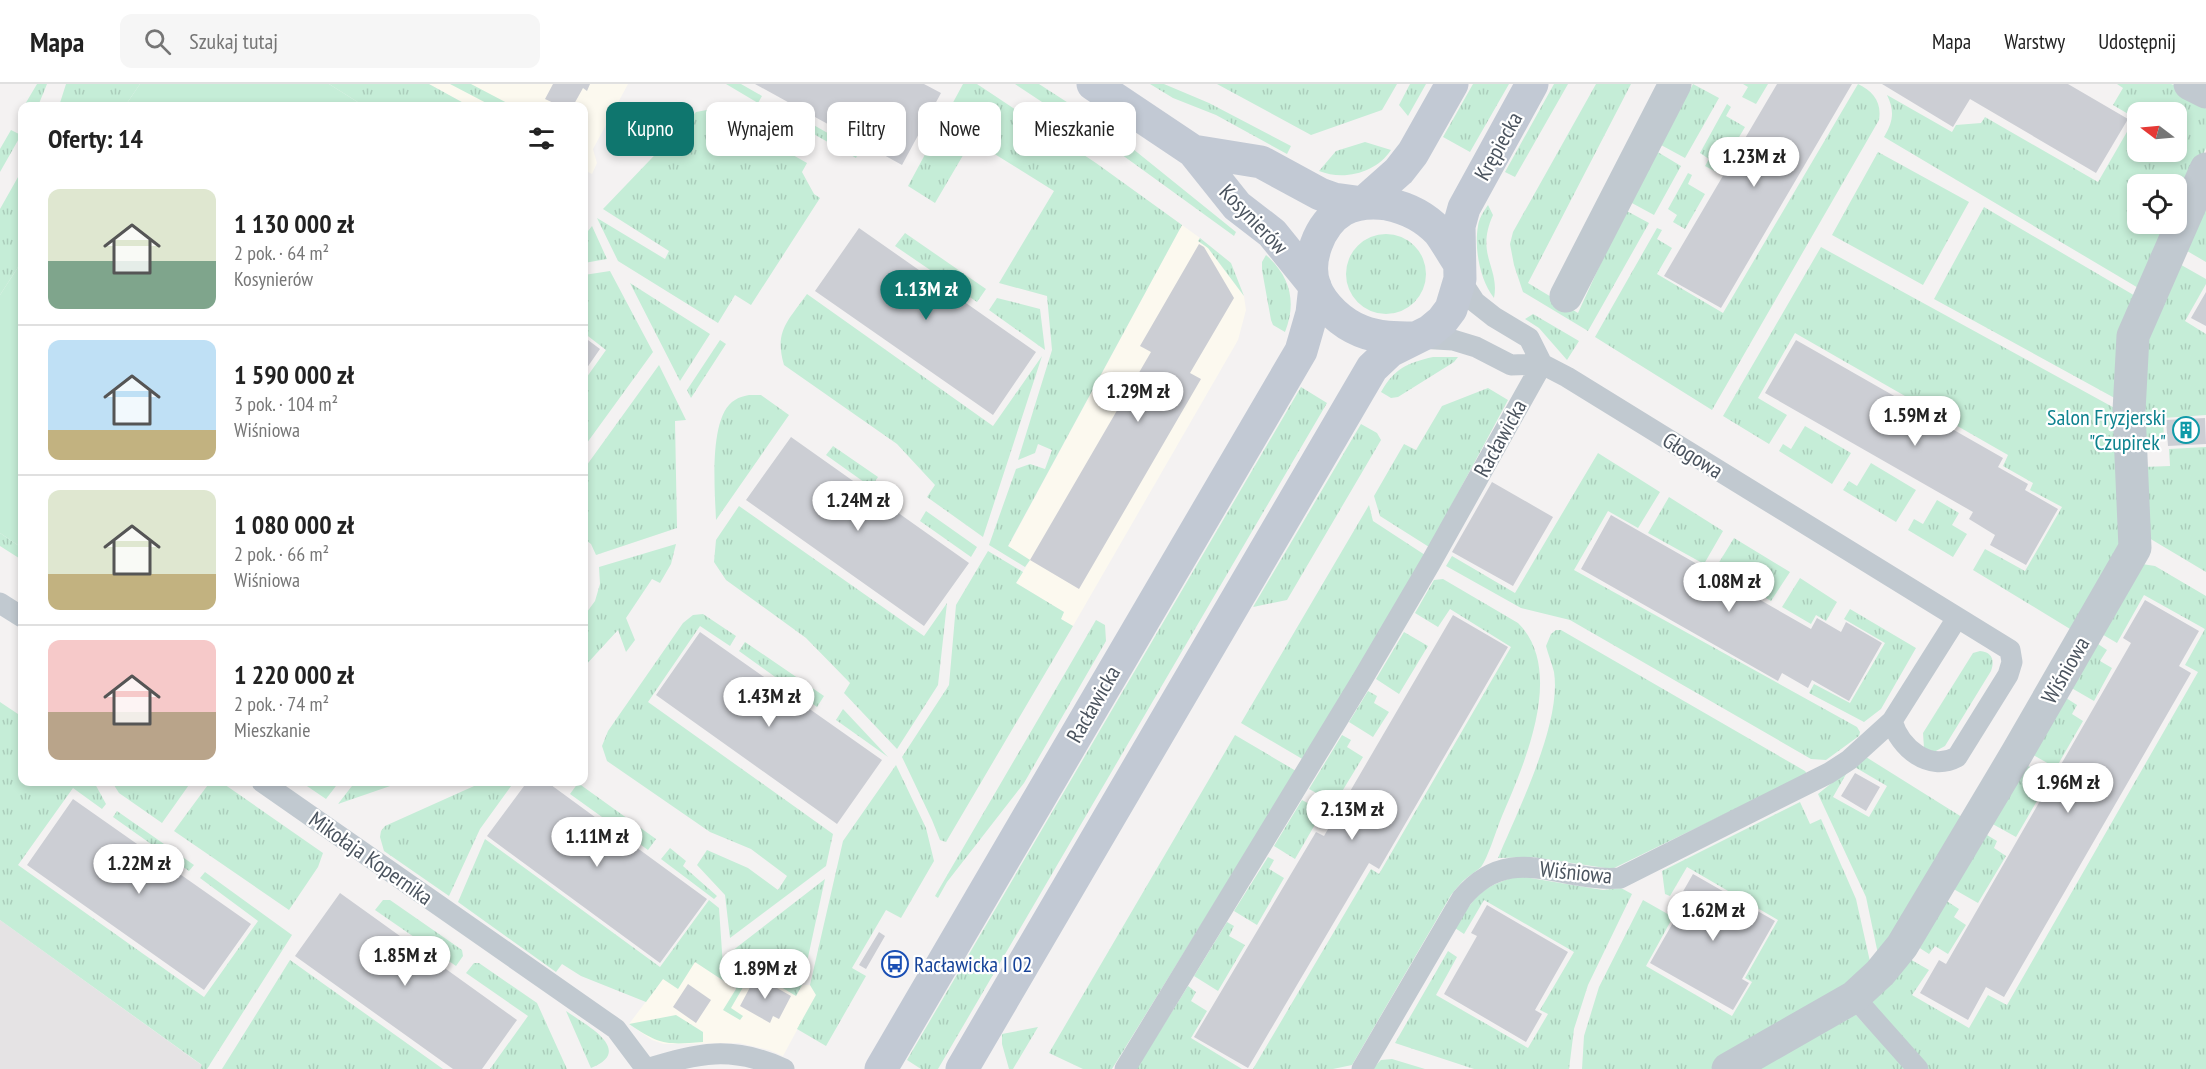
<!DOCTYPE html>
<html lang="pl">
<meta charset="utf-8">
<style>
:root{--surface:#fff;--page:#f6f6f6;--text:#222;--muted:#767676;--line:#e0e0e0;--accent:#0f766e}
body{margin:0;font-family:"PT Sans Narrow",sans-serif;background:var(--page);color:var(--text);height:100vh;display:flex;flex-direction:column;font-size:22px;white-space:nowrap}
*{box-sizing:border-box;margin:0}
p{font-size:20px;color:var(--muted)}
.icon{flex:none;width:33px;height:33px;fill:none;stroke:currentColor;stroke-width:2;stroke-linecap:round;stroke-linejoin:round}
.map{position:relative;flex:1;overflow:hidden}
.side{position:absolute;left:18px;top:18px;width:570px;height:684px;display:flex;flex-direction:column;background:var(--surface);border-radius:12px;box-shadow:0 3px 9px #0003}
.side>*{flex:none}
.guide{position:absolute;left:606px;top:18px;width:570px;height:54px;display:flex;gap:12px}
.needle{width:39px;rotate:286deg}
.fabs{position:absolute;left:2127px;top:18px;display:grid;gap:12px}
.fabs a{display:grid;place-items:center;width:60px;height:60px;border-radius:12px;background:var(--surface);box-shadow:0 3px 9px #0003;font-size:30px}
.price{position:absolute;translate:-50% -51px;padding:0 14px;border-radius:21px;background:#fff;color:#222;font-size:20px;line-height:39px;filter:drop-shadow(0 2px 3px #0008)}
.price::after{content:'';position:absolute;left:50%;top:36px;width:18px;height:14px;margin-left:-9px;background:inherit;clip-path:polygon(0 0,100% 0,50% 100%)}
.price.on{background:var(--accent);color:#fff}
ul{padding:0;list-style:none}
li{display:flex;align-items:center;gap:18px;height:150px;padding:0 30px}
li+li{border-top:2px solid var(--line)}
li span{display:grid;place-items:center;flex:none;width:168px;height:120px;border-radius:12px;color:#555}
li>.icon{margin-inline-start:auto}
span .icon{width:72px;height:72px;fill:#fffc;stroke-width:1}
li b{font-size:26px}
h2{display:flex;justify-content:space-between;align-items:center;height:72px;padding:0 30px;font-size:26px}
.chip{padding:0 21px;border-radius:12px;background:var(--surface);box-shadow:0 3px 9px #0003;font-size:21px;line-height:54px}
.chip.on{background:var(--accent);color:#fff}
header{display:flex;align-items:center;gap:36px;box-sizing:border-box;height:84px;padding:0 30px;background:var(--surface);border-bottom:2px solid var(--line)}
header strong{font-size:28px}
nav{display:flex;gap:33px;margin-inline-start:auto;font-size:21px}
.search{width:420px;height:54px;background:var(--page);display:flex;align-items:center;gap:15px;box-sizing:border-box;padding:0 21px;border-radius:12px;color:var(--muted);font-size:22px}
.map>svg:first-child{display:block}
.commercial{fill:#fcf9ef}
.education{fill:#e5e3e4}
.grass{fill:url(#grass-tufts);fill-rule:evenodd}
.garden{fill:#c5edd7}
.building{fill:#ccced4}
.lines{fill:none;stroke-linecap:round;stroke-linejoin:round}
.lane{stroke:#c1c9d0;stroke-width:21}
.street{stroke:#c1c9d0;stroke-width:33}
.secondary{stroke:#c2c9d4;stroke-width:33}
.labels{text-anchor:middle;dominant-baseline:central;stroke-width:4.5;stroke-linejoin:round;paint-order:stroke}
.street-label{font-size:22px;fill:#4b545f;stroke:#fff}
.culture-label{font-size:22px;fill:#0d838f;stroke:#fff;text-anchor:end}
.transit-label{font-size:22px;fill:#164399;stroke:#fff;text-anchor:start}
</style>
<header>
<strong>Mapa</strong>
<div class="search"><svg class="icon" aria-label="search" viewBox="0 0 24 24"><circle cx="10" cy="10" r="6"/><path d="M15 15l6 6"/></svg>Szukaj tutaj</div>
<nav><a>Mapa</a><a>Warstwy</a><a>Udostępnij</a></nav>
</header>
<div class="map">
<svg width="2206" height="985" viewBox="0 0 2206 985">
<defs>
<pattern id="grass-tufts" width="24" height="20" patternUnits="userSpaceOnUse" patternTransform="scale(1.5)"><rect width="24" height="20" fill="#c5edd7"/><path d="M3 7l-1-3M5 7V3M7 7l1-3M15 17l-1-3M17 17v-4M19 17l1-3" fill="none" stroke="#abcdbb"/></pattern>
</defs>
<rect width="100%" height="100%" fill="#f4f2f2"/>
<path class="commercial" d="M429,0H628L593,65L597,79L592,90L584,86V22H469Z
M1182,141L1200,154L1198,157L1208,164L1244,212L1246,226L1238,256L1073,542L1061,535L1064,528L1016,499L1030,476L1008,463Z
M695,878L736,905L730,924L753,886L796,912L802,901H810L816,911L783,972L769,966L739,959L664,960L652,956L629,940L663,895Z"/>
<path class="education" d="M0,836L203,982L200,985H0Z"/>
<path class="grass" d="M37,0H47L38,22H24Z
M66,0H140L125,22H59Z
M329,0H429L469,22H364Z
M450,0H471L513,22H492Z
M726,0H741L762,12L758,19Z
M963,0H977L1096,79L1182,141L1008,462L1030,476L1025,483L989,461L1016,385L1030,380L1045,385L1052,366L1038,360L1035,369L1018,376L1052,266L1047,212L999,199L1054,107L972,56L935,119L908,102Z
M1015,0H1039L1107,44L1236,148L1234,152L1125,73Z
M1150,0H1164L1209,19L1291,62L1287,70L1216,31L1173,14Z
M1217,0H1397L1382,26L1311,51Z
M1410,0H1426L1408,32L1399,21Z
M1473,0H1509L1470,68L1443,53Z
M1554,0H1568L1515,93L1505,88Z
M1596,0H1631L1528,199L1578,229L1625,126L1649,139L1588,247L1523,208L1514,181L1510,160L1513,148Z
M1693,0L1719,14L1685,74L1661,61Z
M1743,0H1768L1756,20L1742,13L1748,3Z
M1858,0C1873,7 1882,18 1879,36L1712,326L1595,253L1657,144L1662,146L1657,155L1672,164L1657,190L1723,229Z
M2117,0C2130,0 2159,0 2171,0C2182,3 2201,15 2206,25V64L2177,127L2176,100H2138V140H2171L2140,205L1884,53C1893,38 1895,27 1887,11L1952,48L1956,41L1981,39L1985,33L2098,98L2135,34L2113,21L2123,4ZM2138,28H2176V68H2138Z
M777,20L859,67L856,74L773,27Z
M1727,20L1731,23L1726,32L1745,43L1718,89L1705,82L1709,75L1700,69Z
M712,25L807,79L802,88L814,110L820,114L751,221L735,211L718,239L618,177L597,134L665,175L669,167L603,125L696,28Z
M11,46L21,51L0,88V65Z
M1365,58L1391,66C1376,89 1344,97 1319,87L1336,67Z
M1656,67L1681,82L1654,131L1630,118Z
M1878,68L1969,118L1923,201L1832,151Z
M22,86V177L0,211V125Z
M1688,89L1692,91L1688,100L1705,110L1685,145L1673,138L1677,131L1668,125Z
M2206,113V178L2182,164Z
M1488,121L1493,131C1475,171 1500,183 1494,214C1480,196 1474,165 1478,142C1479,134 1484,127 1488,121Z
M1984,123L2137,213L2120,317L1934,215Z
M592,142L607,175L584,179V152Z
M905,149L986,205L977,218L895,162Z
M1346 190a40 40 0 1 1 80 0a40 40 0 1 1-80 0Z
M1200,154L1231,179L1244,212L1208,164L1198,157Z
M1821,163L2120,327L2123,459L2075,548L1973,486L1985,465L2025,487L2062,423L2030,406L2033,399L2003,382L2008,371L1795,249L1758,314L1787,331L1769,360L1723,332Z
M1266,171C1290,192 1297,218 1285,248L1273,241L1271,236L1262,186V178Z
M2176,178L2206,195V200L2185,237L2206,250V331L2163,334L2164,354L2146,356L2144,281L2152,230Z
M610,187L653,268L584,363V297L606,266L584,249V191Z
M630,199L710,250L680,297Z
M807,210L993,342L1042,272L983,453L927,413L935,401L897,360L784,281C774,247 788,237 807,210Z
M997,214L1040,225L1045,266L989,226Z
M1533,230L1579,257L1567,276L1539,244L1525,235Z
M720,256L726,260L691,314L687,306Z
M1433,273H1458L1454,278L1398,313L1391,314L1381,308C1395,284 1407,279 1433,273Z
M659,281L686,336L675,337L677,444L596,471L591,460L584,455V385Z
M1301,303L1327,319L938,985H921L907,976Z
M1488,304L1508,316L1429,463L1380,432L1374,412L1404,360L1416,366L1442,322Z
M749,311H761L789,331L716,436C715,408 708,331 735,316C739,313 745,312 749,311Z
M1361,340L1377,349L1381,356L1287,516L1253,523Z
M1805,342L1851,369L1832,400L1779,367L1783,360L1791,365Z
M833,362L878,393L871,403L826,371Z
M2206,363V488L2149,454L2143,383L2170,382L2169,365Z
M1598,369L1660,408L1638,444L1608,427L1574,486L1857,643L1860,648L1859,652L1826,676L1811,675L1570,536L1521,524L1446,482L1452,472L1515,509Z
M1871,379L1916,406L1896,438L1843,406L1849,397L1857,402Z
M1669,413L1723,447L1704,480L1648,449Z
M1937,416L1959,429L1952,441L1967,450L1953,473L1908,446L1914,435L1923,440Z
M1369,421L1373,437L1425,471L1304,676L1241,639Z
M739,422L924,552L947,519L938,601L897,665L844,609L850,599L806,554L726,496L714,478L716,456Z
M926,427L977,463L971,473L920,437Z
M0,449L22,464V476L0,462Z
M1734,454L1790,488L1771,517L1715,485Z
M676,460L671,480L660,499L652,495L626,534L635,556L626,568L618,546L584,583V532L595,517L600,500L599,483Z
M988,467L1023,488L1016,499L1064,528L1061,535L1073,542L946,758L940,756L932,736L902,673L949,601L956,521Z
M2142,480L2155,482L2206,512V985H1928L1873,920L1872,915L1908,874L1929,886L1912,911L1969,944L1988,911L2007,921L2198,588L2185,581L2205,545L2144,511L2117,559L2100,549Z
M1800,494L1837,518L1826,537L1816,531L1811,540L1782,523Z
M1443,495L1518,539C1566,586 1524,681 1502,732C1497,744 1488,774 1481,783C1476,788 1468,792 1463,797C1459,801 1455,806 1451,811L1352,981L1333,985H1253L1371,785L1379,790L1511,563L1450,525L1438,543L1415,529L1434,496Z
M1850,525L1916,564L1881,625L1864,638L1809,609L1814,600L1850,619L1885,559L1844,535Z
M703,530L736,552L730,562L700,542L648,618L833,750L826,782L730,854L725,811L697,781L707,766L748,784L778,806L787,792L751,765L710,748L607,677L602,662L608,647L683,539L693,531Z
M1096,536L1105,541L1106,557L1024,699L947,798L938,814L935,812Z
M1556,546H1561L1805,687L1807,690L1612,785L1532,773L1498,774C1518,726 1562,639 1554,588C1552,580 1548,570 1546,562L1551,550Z
M1404,548L1428,562L1399,610L1376,595Z
M745,558L824,612L817,623L739,567Z
M2095,558L2107,566L2100,577L2112,584L2094,617L2068,602Z
M1980,567C1992,568 1995,576 1991,587L1945,662L1934,668L1924,664L1923,649L1973,569Z
M1368,607L1377,612L1374,619L1389,628L1373,653L1349,638Z
M2063,612L2077,621L2072,630L2083,637L2056,684L2030,669Z
M0,618L18,630L22,625V698H94L106,720L102,725L73,704L18,781L204,913L258,837L200,794L205,788L292,851L207,985H200L202,981L0,836Z
M843,625L888,673L836,636Z
M1235,651L1296,687L1112,985H1083L1049,969Z
M1342,651L1351,656L1347,663L1363,673L1335,719L1309,705Z
M1866,673L1965,735L1879,875L1866,813L1818,710L1849,685L1833,713L1869,733L1887,702L1853,682Z
M2023,679L2037,687L2032,696L2045,703L2016,753L1989,738Z
M896,681L926,744L934,777L901,834L886,826L852,884L866,892L826,962L797,945L816,911L810,901L843,757Z
M112,698H191L162,739L119,709Z
M210,698H221L323,769L318,783L289,826L174,747Z
M301,698H339L326,715Z
M355,698H397L396,700L338,720Z
M483,698H514L480,745L449,812L384,767L380,753L381,747L385,742Z
M578,699L656,755L648,766L570,710Z
M1302,716L1313,722L1307,731L1317,737L1295,775L1274,762Z
M1800,718L1810,740L1821,735L1856,815L1871,882L1831,912L1711,985H1582L1584,952L1599,903L1643,816L1673,833L1646,882L1732,932L1752,898L1745,894L1778,836L1687,783L1670,812L1665,810L1662,787Z
M117,727L194,781L189,787L113,733Z
M1982,748L1997,757L1994,764L2006,772L1978,819L1950,803Z
M485,755L660,883L709,816L719,824L724,897L695,878L678,905L663,895L646,918L581,892L562,880L556,888L458,818Z
M670,764L686,777L683,782L717,812L714,815L661,775Z
M1268,773L1274,776L1269,785L1284,794L1257,841L1234,827Z
M1518,792L1603,806L1621,804L1632,810L1588,901L1574,945L1569,985H1474L1395,959L1448,867L1457,873L1436,911L1528,964L1548,930L1540,926L1574,868L1484,816L1464,850L1455,844C1475,812 1480,803 1518,792Z
M825,795L802,901L796,912L753,886L731,924L743,932L740,936L723,926L736,905L732,867Z
M1942,814L1959,825L1954,833L1966,841L1948,870L1935,862L1929,870L1915,861Z
M383,816H390L462,866L463,872L456,882L375,826Z
M1227,838L1234,842L1229,852L1245,861L1218,907L1194,892Z
M290,876L443,985H222Z
M474,879H479L537,919L567,985H490L528,932L466,889Z
M1188,902L1196,908L1191,917L1207,927L1191,954L1242,985H1136Z
M566,927C584,940 636,966 591,984Z
M1852,927L1907,985H1750Z
M676,931L703,948V958C666,961 660,961 629,940Z
M1038,943L1013,985H1009L1002,960V950Z
M1392,975L1425,985H1372L1381,976Z"/>
<path class="garden" d="M140,0H329L364,22H125Z
M22,177V464L0,449V211Z"/>
<path class="building" d="M553,0H590L587,7L583,4L573,22H560L545,15Z
M755,0H924L941,9L902,81Z
M1777,0H1852L1721,224L1664,192Z
M1882,0H2068L2128,35L2096,89L1970,15L1953,43Z
M859,144L1036,268L993,331L815,207Z
M1199,160L1204,163L1234,214L1190,289L1201,295L1079,505L1030,476L1151,268L1140,262Z
M2206,208V242L2191,234Z
M584,253L600,265L584,288Z
M1796,256L2003,374L1998,383L2028,400L2025,406L2058,425L2026,481L1990,461L1995,451L1969,435L1973,428L1765,309Z
M2205,334L2206,360L2168,362L2166,336Z
M791,353L969,479L924,542L746,416Z
M1492,398L1553,433L1513,502L1452,468Z
M1611,431L1811,545L1817,534L1841,548L1846,538L1882,559L1849,617L1812,596L1808,604L1782,589L1778,597L1581,485Z
M2145,516L2199,547L2179,582L2191,589L2004,913L1986,903L1968,936L1920,909L1939,876L1946,880L2131,559L2123,554Z
M1453,531L1508,563L1379,785L1369,779L1248,984L1194,953L1316,748L1324,752Z
M700,548L882,676L837,740L656,611Z
M1855,689L1880,703L1866,727L1841,712Z
M527,698H547L707,815L660,879L487,752Z
M73,715L251,840L204,906L27,781Z
M1693,790L1775,837L1742,895L1749,899L1733,926L1650,879L1683,821L1677,818Z
M340,809L517,936L482,985H453L295,872Z
M1487,821L1568,868L1535,926L1542,930L1526,958L1444,910L1477,852L1471,849Z
M879,848L885,852L866,885L859,881Z
M756,892L791,912L779,935L773,932L770,939L740,922Z
M688,900L711,916L696,939L673,923Z"/>
<g class="lines">
<path class="lane" d="M1460,195L1475,218L1494,233L1529,254L1542,280
M1419,254L1453,256L1476,263L1511,281L1542,280L1567,293L2010,566L2012,578L2008,591L1957,673C1929,688 1900,664 1892,637L1957,534
M0,519L22,533
M262,698L606,938L616,945L646,985
M1854,913L1918,985
M646,985C699,969 731,961 784,985
M1125,985L1363,594L1430,480L1542,280
M1362,985L1462,814C1511,756 1559,799 1620,794L1829,689L1849,676L1892,637"/>
<path class="street" d="M2190,0L2206,8
M1566,212L1675,0
M1728,985L1854,913L1880,889L1902,862L2017,669L2135,464L2129,327L2133,252L2206,85"/>
<path class="secondary" d="M1093,0L1193,67L1237,122L1272,149L1315,202
M1193,67L1261,78L1320,110L1334,115L1363,119
M1363,119L1399,87L1413,69L1452,0
M1415,254C1397,254 1378,254 1361,247C1343,240 1322,222 1315,203C1305,178 1319,140 1343,126C1356,119 1372,118 1387,120C1407,124 1425,133 1439,148C1446,157 1452,169 1459,179
M881,985L1301,267L1312,229L1315,202
M962,985L1372,284L1390,267L1430,247L1442,237L1451,225L1460,195L1459,142L1464,124L1532,0"/>
</g>
<defs>
<symbol id="building-ring" viewBox="-11 -11 22 22"><circle r="9.5" fill="#fff" stroke="#0f9aa8" stroke-width="1.5"/><path d="M-4-6H4V6H1V3H-1V6H-4ZM-2.5-4.3h1.7v1.8h-1.7ZM.8-4.3h1.7v1.8H.8ZM-2.5-1h1.7V.8h-1.7ZM.8-1h1.7V.8H.8Z" fill="#0f9aa8"/></symbol>
<symbol id="bus-ring" viewBox="-11 -11 22 22"><circle r="9.5" fill="#fff" stroke="#1a4fb4" stroke-width="1.5"/><path d="M-5-6H5V4H4V6H2V4H-2V6H-4V4H-5ZM-3.5-4V0h7V-4ZM-3.5 1.2v1.5H-2V1.2ZM2 1.2v1.5H3.5V1.2Z" fill="#1a4fb4"/></symbol>
</defs>
<g fill-rule="evenodd">
<use href="#building-ring" x="2171" y="331" width="30" height="30"/>
<use href="#bus-ring" x="880" y="865" width="30" height="30"/>
</g>
<g class="labels">
<g class="street-label">
<text transform="translate(1498 62) rotate(-61)">Krępiecka</text>
<text transform="translate(1254 135) rotate(46)">Kosynierów</text>
<text transform="translate(1500 354) rotate(-61)">Racławicka</text>
<text transform="translate(1693 371) rotate(32)">Głogowa</text>
<text transform="translate(2065 586) rotate(-60)">Wiśniowa</text>
<text transform="translate(1093 620) rotate(-60)">Racławicka</text>
<text transform="translate(371 774) rotate(35)">Mikołaja Kopernika</text>
<text transform="translate(1576 788) rotate(6)">Wiśniowa</text>
</g>
<g class="culture-label">
<text x="2166" y="333">Salon Fryzjerski<tspan x="2166" dy="25">"Czupirek"</tspan></text>
</g>
<g class="transit-label">
<text x="914" y="880">Racławicka I 02</text>
</g>
</g>
</svg>
<div class="fabs">
<a><svg class="needle" viewBox="-14 -14 28 28"><path d="M0-13l5 13h-10z" fill="#e53935"/><path d="M0 13l5-13h-10z" fill="#767676"/></svg></a>
<a><svg class="icon" aria-label="locate" viewBox="0 0 24 24"><circle cx="12" cy="12" r="6"/><path d="M12 2v4M12 18v4M2 12h4M18 12h4"/></svg></a>
</div>
<b class="price" style="left:1754px;top:104px">1.23M zł</b>
<b class="price on" style="left:926px;top:237px">1.13M zł</b>
<b class="price" style="left:1138px;top:339px">1.29M zł</b>
<b class="price" style="left:1915px;top:363px">1.59M zł</b>
<b class="price" style="left:858px;top:448px">1.24M zł</b>
<b class="price" style="left:1729px;top:529px">1.08M zł</b>
<b class="price" style="left:769px;top:644px">1.43M zł</b>
<b class="price" style="left:2068px;top:730px">1.96M zł</b>
<b class="price" style="left:1352px;top:757px">2.13M zł</b>
<b class="price" style="left:597px;top:784px">1.11M zł</b>
<b class="price" style="left:139px;top:811px">1.22M zł</b>
<b class="price" style="left:1713px;top:858px">1.62M zł</b>
<b class="price" style="left:405px;top:903px">1.85M zł</b>
<b class="price" style="left:765px;top:916px">1.89M zł</b>
<div class="guide">
<a class="chip on">Kupno</a>
<a class="chip">Wynajem</a>
<a class="chip">Filtry</a>
<a class="chip">Nowe</a>
<a class="chip">Mieszkanie</a>
</div>
<section class="side">
<h2>Oferty: 14<svg class="icon" aria-label="filters" viewBox="0 0 24 24"><path d="M4 7h16M4 17h16"/><circle cx="9" cy="7" r="2"/><circle cx="15" cy="17" r="2"/></svg></h2>
<ul>
<li><span style="background:linear-gradient(#dfe7d0 60%,#7fa58c 0)"><svg class="icon" aria-label="home" viewBox="0 0 24 24"><path d="M3 11l9-7 9 7M6 9v11h12V9"/></svg></span><div><b>1 130 000 zł</b><p>2 pok. · 64 m²</p><p>Kosynierów</p></div></li>
<li><span style="background:linear-gradient(#bfe0f5 75%,#c2b280 0)"><svg class="icon" aria-label="home" viewBox="0 0 24 24"><path d="M3 11l9-7 9 7M6 9v11h12V9"/></svg></span><div><b>1 590 000 zł</b><p>3 pok. · 104 m²</p><p>Wiśniowa</p></div></li>
<li><span style="background:linear-gradient(#dfe7d0 70%,#c2b280 0)"><svg class="icon" aria-label="home" viewBox="0 0 24 24"><path d="M3 11l9-7 9 7M6 9v11h12V9"/></svg></span><div><b>1 080 000 zł</b><p>2 pok. · 66 m²</p><p>Wiśniowa</p></div></li>
<li><span style="background:linear-gradient(#f6c9c9 60%,#b9a48a 0)"><svg class="icon" aria-label="home" viewBox="0 0 24 24"><path d="M3 11l9-7 9 7M6 9v11h12V9"/></svg></span><div><b>1 220 000 zł</b><p>2 pok. · 74 m²</p><p>Mieszkanie</p></div></li>
</ul>
</section>
</div>
